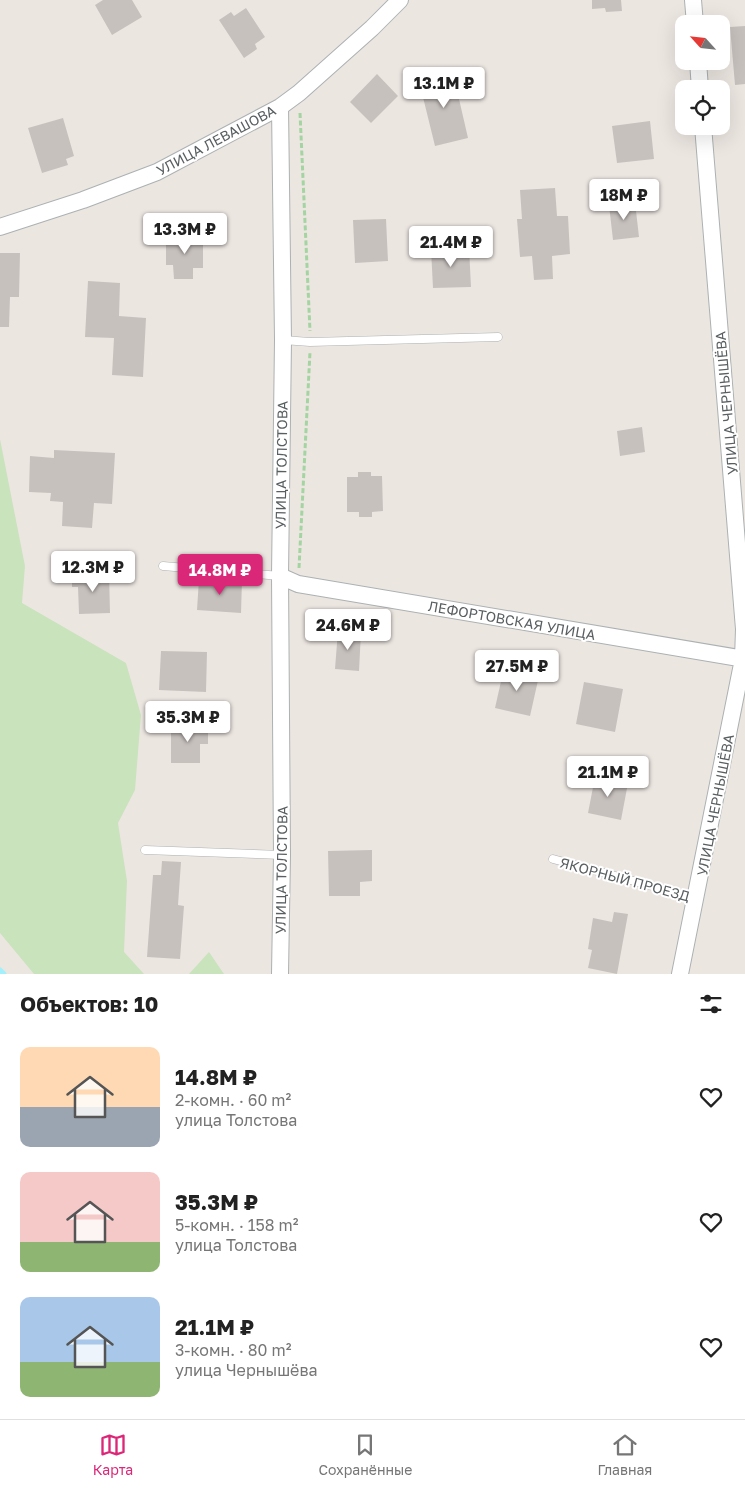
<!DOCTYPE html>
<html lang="ru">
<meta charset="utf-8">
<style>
:root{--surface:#fff;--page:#f6f6f6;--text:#222;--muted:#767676;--line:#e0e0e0;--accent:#db2777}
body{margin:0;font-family:"Golos Text",sans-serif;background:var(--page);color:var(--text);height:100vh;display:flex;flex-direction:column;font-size:19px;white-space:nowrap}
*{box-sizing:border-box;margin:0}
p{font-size:16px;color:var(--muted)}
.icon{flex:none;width:28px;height:28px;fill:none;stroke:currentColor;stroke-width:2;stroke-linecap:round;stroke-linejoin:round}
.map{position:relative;height:974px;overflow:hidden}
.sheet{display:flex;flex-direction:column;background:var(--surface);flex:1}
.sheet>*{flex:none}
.needle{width:32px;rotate:297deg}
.fabs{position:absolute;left:675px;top:15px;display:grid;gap:10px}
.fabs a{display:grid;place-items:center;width:55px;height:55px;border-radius:10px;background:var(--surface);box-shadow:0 5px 20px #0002;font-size:25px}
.price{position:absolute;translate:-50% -42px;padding:0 11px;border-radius:5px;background:#fff;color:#222;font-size:16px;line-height:32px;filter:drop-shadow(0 1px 2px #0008)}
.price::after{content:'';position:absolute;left:50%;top:30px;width:15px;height:11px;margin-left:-8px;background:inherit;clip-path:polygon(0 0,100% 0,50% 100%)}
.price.on{background:var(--accent);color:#fff}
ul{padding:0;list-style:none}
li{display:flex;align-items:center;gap:15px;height:125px;padding:0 20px}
li span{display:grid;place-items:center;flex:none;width:140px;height:100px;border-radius:10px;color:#555}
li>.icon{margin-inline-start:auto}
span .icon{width:60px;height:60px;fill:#fffc;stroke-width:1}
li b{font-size:21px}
h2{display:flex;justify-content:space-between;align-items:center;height:60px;padding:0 20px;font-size:21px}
.dock{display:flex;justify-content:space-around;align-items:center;height:70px;border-top:1px solid var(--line);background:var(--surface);font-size:14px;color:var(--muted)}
.dock a{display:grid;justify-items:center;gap:2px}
.dock .on{color:var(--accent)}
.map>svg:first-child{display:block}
.green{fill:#c9e3bd}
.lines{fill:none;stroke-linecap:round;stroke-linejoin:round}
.stream{stroke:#a1f0fc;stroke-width:5}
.building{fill:#c7c1be}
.service-casing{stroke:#acb1b3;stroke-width:9}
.minor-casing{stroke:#acb1b3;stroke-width:18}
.path{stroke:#a3d4a1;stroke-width:3;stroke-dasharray:5 2.5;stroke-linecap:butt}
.service{stroke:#fff;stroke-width:8}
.minor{stroke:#fff;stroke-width:16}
.labels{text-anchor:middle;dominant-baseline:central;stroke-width:4;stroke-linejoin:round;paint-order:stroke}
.street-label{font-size:14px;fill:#595f61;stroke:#fff}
</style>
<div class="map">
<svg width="745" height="974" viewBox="0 0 745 974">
<rect width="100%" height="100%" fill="#ece6e1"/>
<path class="green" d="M0,439L25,566L22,603L126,663L141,715L135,790L118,823L127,881L124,952L144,974H34L0,933Z
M209,952L224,974H189Z"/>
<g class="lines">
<path class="stream" d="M0,970L4,974"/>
</g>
<path class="building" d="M103,0H132L142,17L112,35L95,5Z
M592,0H621L622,11L606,12L605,8L592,9Z
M246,8L265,37L255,44L257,49L244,58L219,20L231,12L234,16Z
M745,26V84L735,85L730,27Z
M453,73L468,138L435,146L419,81Z
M377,74L398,96L371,123L350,102Z
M63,118L74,156L66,159L68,165L42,173L28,128Z
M650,121L654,159L617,163L612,126Z
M555,188L557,216H568L570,254L552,256L553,279L534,280L532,256L520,257L517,219H522L520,190Z
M635,202L639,237L613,240L609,205Z
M386,219L388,261L355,263L353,220Z
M173,233H196L195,241H203V268H193V279H174L173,265H166V242H173Z
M469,247L471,287L433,288L431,249Z
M0,253H20L19,297H10L9,327H0Z
M88,281L120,283L119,316L146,318L143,377L112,375L114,338L85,337Z
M642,427L645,452L620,456L617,431Z
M54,450L115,453L112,504L94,503L92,528L62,526L63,502L50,501L51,493L29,492L30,456L54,458Z
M358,472H371V476H382L383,511L372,512V517H359V512H347V477H358Z
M109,572L110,613L79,614L78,587H72V579H81V573Z
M199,579L242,581L241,613L197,610Z
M338,630L361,632L359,671L335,669Z
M161,651L207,652L206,692L159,690Z
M504,668L539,676L530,716L495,708Z
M584,682L623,689L615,732L576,724Z
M171,726H208V744H200V763H171Z
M595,777L628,783L621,820L588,813Z
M372,850V881L360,882V896H329L328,851Z
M162,861L181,862L178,905L184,906L180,959L147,957L153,875H161Z
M614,912L628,914L617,974L588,968L592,950L588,949L593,918L612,922Z"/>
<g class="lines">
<defs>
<path id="service" d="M283,340L310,342L498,337
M163,566L280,576
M145,850L282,855
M553,859L696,898"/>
<path id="minor" d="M693,0L695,24
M698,61L700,89
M280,107L283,340L280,576L282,855L280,974
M0,227L83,200L157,172L280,107L299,93L372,28L400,0
M280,576L298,584L745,659
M680,974L743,659L744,629L703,126"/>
</defs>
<use href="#service" class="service-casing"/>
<use href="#minor" class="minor-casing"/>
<path class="path" d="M300,113L310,331
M299,568L310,352"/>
<use href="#service" class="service"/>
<use href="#minor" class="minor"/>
</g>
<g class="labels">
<g class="street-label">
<text transform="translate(216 140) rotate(-28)">УЛИЦА ЛЕВАШОВА</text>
<text transform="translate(726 403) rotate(-95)">УЛИЦА ЧЕРНЫШЁВА</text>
<text transform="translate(281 465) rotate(-89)">УЛИЦА ТОЛСТОВА</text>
<text transform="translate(512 620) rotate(10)">ЛЕФОРТОВСКАЯ УЛИЦА</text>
<text transform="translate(715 805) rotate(-79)">УЛИЦА ЧЕРНЫШЁВА</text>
<text transform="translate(281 870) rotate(-89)">УЛИЦА ТОЛСТОВА</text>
<text transform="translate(625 879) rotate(15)">ЯКОРНЫЙ ПРОЕЗД</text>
</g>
</g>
</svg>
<div class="fabs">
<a><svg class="needle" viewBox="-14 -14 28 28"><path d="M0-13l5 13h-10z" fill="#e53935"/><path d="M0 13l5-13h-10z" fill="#767676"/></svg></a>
<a><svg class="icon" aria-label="locate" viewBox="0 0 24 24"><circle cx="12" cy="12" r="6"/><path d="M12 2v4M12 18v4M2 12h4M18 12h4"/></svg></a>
</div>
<b class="price" style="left:444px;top:109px">13.1M ₽</b>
<b class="price" style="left:624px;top:221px">18M ₽</b>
<b class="price" style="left:185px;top:255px">13.3M ₽</b>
<b class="price" style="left:451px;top:268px">21.4M ₽</b>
<b class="price" style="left:93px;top:593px">12.3M ₽</b>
<b class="price on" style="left:220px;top:596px">14.8M ₽</b>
<b class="price" style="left:348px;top:651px">24.6M ₽</b>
<b class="price" style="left:517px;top:692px">27.5M ₽</b>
<b class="price" style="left:188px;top:743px">35.3M ₽</b>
<b class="price" style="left:608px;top:798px">21.1M ₽</b>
</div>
<section class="sheet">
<h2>Объектов: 10<svg class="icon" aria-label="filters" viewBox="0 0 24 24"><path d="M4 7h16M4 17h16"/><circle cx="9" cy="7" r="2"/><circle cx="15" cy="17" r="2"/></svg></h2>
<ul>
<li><span style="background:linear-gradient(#ffd9b3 60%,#9aa5b1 0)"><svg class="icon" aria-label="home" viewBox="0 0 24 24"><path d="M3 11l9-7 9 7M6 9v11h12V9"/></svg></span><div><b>14.8M ₽</b><p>2-комн. · 60 m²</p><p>улица Толстова</p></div><svg class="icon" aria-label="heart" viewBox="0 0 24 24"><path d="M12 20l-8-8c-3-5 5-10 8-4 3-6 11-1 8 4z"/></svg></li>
<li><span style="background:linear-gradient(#f6c9c9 70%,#8fb573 0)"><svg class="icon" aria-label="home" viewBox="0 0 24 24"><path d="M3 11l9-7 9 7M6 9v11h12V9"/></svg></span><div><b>35.3M ₽</b><p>5-комн. · 158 m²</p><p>улица Толстова</p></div><svg class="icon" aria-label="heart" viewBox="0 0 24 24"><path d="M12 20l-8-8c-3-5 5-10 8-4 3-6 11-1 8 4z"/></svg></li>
<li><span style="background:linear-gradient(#a9c7e8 65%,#8fb573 0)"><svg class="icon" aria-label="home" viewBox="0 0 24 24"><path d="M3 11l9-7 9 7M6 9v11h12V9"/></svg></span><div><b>21.1M ₽</b><p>3-комн. · 80 m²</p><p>улица Чернышёва</p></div><svg class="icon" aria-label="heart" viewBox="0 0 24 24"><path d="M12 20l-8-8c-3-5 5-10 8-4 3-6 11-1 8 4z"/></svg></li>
</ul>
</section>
<nav class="dock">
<a class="on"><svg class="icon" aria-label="map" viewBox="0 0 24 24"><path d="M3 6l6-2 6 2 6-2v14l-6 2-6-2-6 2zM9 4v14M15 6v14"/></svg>Карта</a>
<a><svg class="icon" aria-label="saved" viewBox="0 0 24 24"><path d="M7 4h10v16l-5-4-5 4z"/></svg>Сохранённые</a>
<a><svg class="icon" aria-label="home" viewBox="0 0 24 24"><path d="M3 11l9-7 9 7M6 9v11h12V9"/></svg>Главная</a>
</nav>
